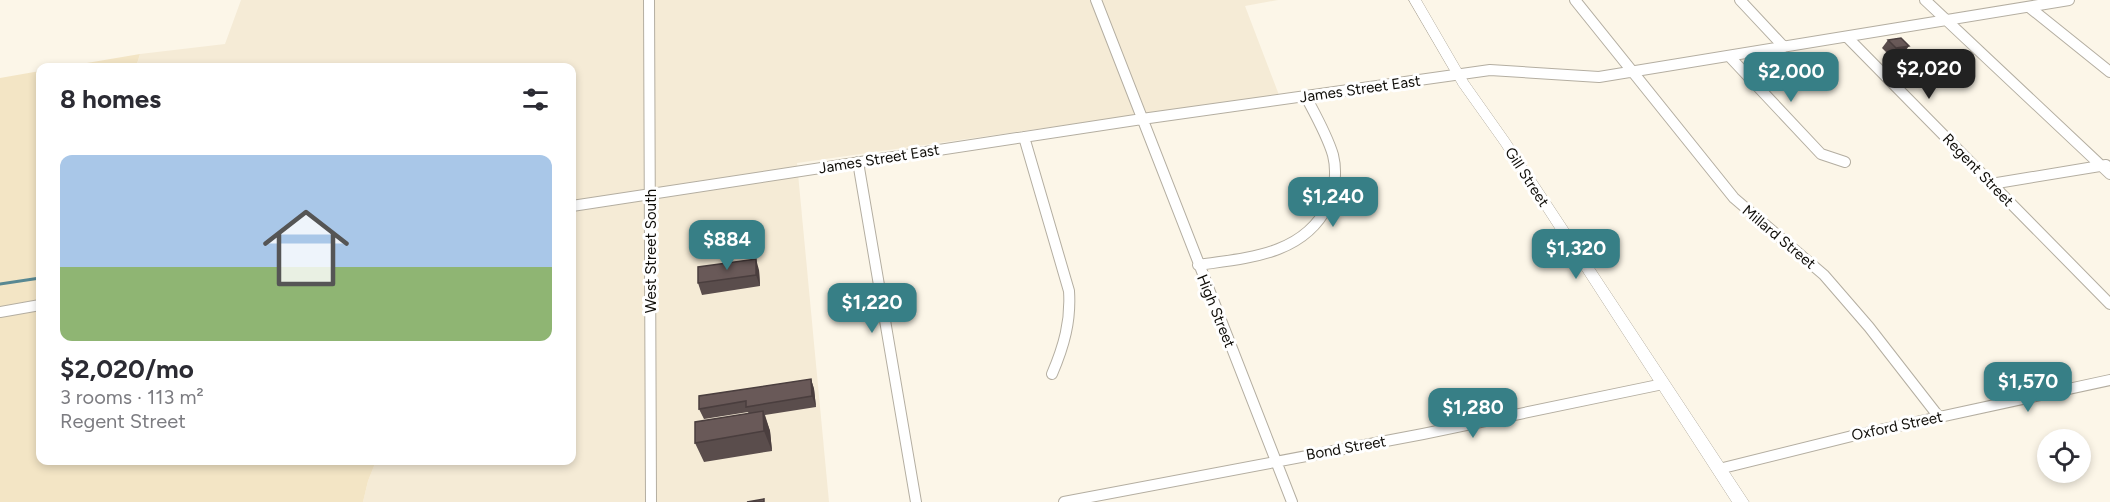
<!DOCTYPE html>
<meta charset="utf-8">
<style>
:root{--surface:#fff;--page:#f2f2f3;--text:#2b2b33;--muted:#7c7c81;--accent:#377f86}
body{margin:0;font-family:Figtree,sans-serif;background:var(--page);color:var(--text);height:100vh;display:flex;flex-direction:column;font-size:22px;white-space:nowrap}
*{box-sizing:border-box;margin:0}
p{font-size:20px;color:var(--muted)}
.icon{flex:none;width:33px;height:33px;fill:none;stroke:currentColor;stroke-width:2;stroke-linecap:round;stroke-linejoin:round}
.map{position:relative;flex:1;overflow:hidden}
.details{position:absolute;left:36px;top:63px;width:540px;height:402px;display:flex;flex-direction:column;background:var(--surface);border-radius:12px;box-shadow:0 3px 9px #0003}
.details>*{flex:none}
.tools{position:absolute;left:2037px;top:429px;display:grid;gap:12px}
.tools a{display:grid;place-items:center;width:54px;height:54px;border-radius:50%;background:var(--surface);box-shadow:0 3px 9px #0003;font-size:30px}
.price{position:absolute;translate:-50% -51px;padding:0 14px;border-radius:12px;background:var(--accent);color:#fff;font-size:20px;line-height:39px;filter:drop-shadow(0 2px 3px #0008)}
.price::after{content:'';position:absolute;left:50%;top:36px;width:18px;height:14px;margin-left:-9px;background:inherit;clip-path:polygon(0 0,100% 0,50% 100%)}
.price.active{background:#222;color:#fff}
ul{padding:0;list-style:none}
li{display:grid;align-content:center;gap:12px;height:318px;padding:0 24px}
li span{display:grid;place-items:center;height:186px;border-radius:12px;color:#555}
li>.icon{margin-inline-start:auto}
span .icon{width:108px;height:108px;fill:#fffc;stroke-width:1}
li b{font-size:26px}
h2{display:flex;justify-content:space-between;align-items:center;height:72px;padding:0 24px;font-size:26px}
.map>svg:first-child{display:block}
.built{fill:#f5ebd6}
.green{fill:#f3e5c5}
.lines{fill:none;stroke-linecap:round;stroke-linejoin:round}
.stream{stroke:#588892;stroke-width:3}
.minor-casing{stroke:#b4aea1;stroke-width:12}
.major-casing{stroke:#b4aea1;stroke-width:1}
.minor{stroke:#fff;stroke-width:10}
.major{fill:#fff;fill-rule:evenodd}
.wall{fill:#5a4d4c}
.shaded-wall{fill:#4a3e3e}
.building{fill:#695958;stroke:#4a3e3e;stroke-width:1.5}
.labels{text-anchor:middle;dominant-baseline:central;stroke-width:6;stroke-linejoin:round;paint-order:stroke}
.street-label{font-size:15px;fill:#0f0d08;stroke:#fff}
</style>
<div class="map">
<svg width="2110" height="502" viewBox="0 0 2110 502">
<rect width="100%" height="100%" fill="#fcf6e8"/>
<path class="built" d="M241,0H1278L1245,6L1279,95L797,163L829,502H363L368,481L376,461L572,460V68H136L140,54L225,44Z"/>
<path class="green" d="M140,54L136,67H63Z
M40,71V460L376,461L368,481L363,502H0V78Z"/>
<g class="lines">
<path class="stream" d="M0,284L40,278"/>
<defs>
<path id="minor" d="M649,0L651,502
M1096,0L1292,502
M1575,0L1734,198L1824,275L1869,327L1939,417
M1740,0L1784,47
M1925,0L2110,174
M2029,7L2110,72
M1847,37L2110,304
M1729,56L1821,154L1845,162
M1024,137L1069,291C1071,321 1064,346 1052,374
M858,162L916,502
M1991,184L2106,165
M572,206L1142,119L1490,70L1599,77L2069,0
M1198,265C1247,258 1304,255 1328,205C1335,190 1337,171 1333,155C1327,135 1316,116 1306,97
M0,312L40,305
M1719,469L1852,436L2110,380
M1064,502L1423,434L1663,384"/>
<path id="major" d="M1409,0H1421L1468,81L1509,139L1749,502H1732L1501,145L1459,86Z"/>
</defs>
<use href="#minor" class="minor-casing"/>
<use href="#major" class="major-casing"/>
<use href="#minor" class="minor"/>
<use href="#major" class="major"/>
</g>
<path class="wall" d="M1888,40L1903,54L1890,56L1882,48Z
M759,270L760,286L702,295L698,283Z
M811,379L814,389L816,407L765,415L770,431L772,451L704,462L695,443L749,414L748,412L704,419L699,409Z"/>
<path class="shaded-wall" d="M1909,46L1903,54L1890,56L1896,48Z
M756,259L759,270L760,286L756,275Z
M811,379L814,389L816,407L812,396Z
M763,411L770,431L772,451L764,431Z"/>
<path class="building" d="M1901,38L1909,46L1896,48L1888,40Z
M756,259V275L698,283V267Z
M811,379L812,396L746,407V401L699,409V396Z
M763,411L764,431L695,443V422Z
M764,499V502H747Z"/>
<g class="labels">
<g class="street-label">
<text transform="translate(1360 89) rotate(-8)">James Street East</text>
<text transform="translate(879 159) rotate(-9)">James Street East</text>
<text transform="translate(1978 170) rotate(46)">Regent Street</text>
<text transform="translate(1527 177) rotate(57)">Gill Street</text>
<text transform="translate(1779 237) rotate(40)">Millard Street</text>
<text transform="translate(651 251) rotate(-90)">West Street South</text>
<text transform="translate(1216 311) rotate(68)">High Street</text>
<text transform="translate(1897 426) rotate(-12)">Oxford Street</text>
<text transform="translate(1346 448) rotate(-10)">Bond Street</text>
</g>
</g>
</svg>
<div class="tools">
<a><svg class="icon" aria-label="locate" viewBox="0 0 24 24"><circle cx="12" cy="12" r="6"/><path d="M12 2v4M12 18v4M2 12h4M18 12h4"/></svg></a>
</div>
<b class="price active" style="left:1929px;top:100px">$2,020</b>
<b class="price" style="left:1791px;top:103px">$2,000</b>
<b class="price" style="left:1333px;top:228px">$1,240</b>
<b class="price" style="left:727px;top:271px">$884</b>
<b class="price" style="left:1576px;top:280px">$1,320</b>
<b class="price" style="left:872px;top:334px">$1,220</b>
<b class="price" style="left:2028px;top:413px">$1,570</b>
<b class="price" style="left:1473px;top:439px">$1,280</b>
<section class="details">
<h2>8 homes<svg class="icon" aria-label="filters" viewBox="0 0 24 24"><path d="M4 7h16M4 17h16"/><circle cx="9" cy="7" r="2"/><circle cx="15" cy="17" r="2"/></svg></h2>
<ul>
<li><span style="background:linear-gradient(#a9c7e8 60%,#8fb573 0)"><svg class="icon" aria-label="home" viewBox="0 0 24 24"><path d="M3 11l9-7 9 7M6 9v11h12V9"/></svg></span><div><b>$2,020/mo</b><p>3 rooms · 113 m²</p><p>Regent Street</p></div></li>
</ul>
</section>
</div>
